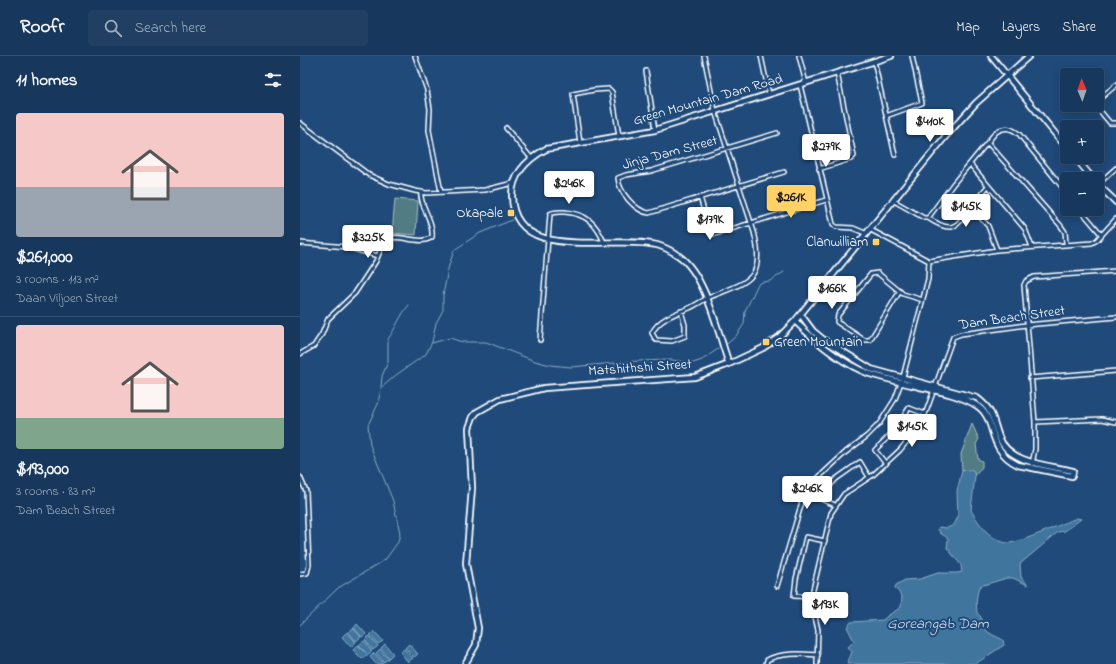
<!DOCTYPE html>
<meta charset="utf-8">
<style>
:root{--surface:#17385c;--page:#203f62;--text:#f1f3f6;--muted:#9eacbb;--line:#365272;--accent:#ffd166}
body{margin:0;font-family:"Indie Flower",sans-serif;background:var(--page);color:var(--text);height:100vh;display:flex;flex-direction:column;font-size:15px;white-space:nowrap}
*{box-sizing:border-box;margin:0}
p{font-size:13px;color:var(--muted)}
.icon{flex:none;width:22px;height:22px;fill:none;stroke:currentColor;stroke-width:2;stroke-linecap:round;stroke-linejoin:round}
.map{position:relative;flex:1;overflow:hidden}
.details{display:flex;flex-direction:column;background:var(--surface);width:300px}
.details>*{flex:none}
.needle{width:26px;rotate:358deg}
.tools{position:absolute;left:760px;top:12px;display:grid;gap:8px}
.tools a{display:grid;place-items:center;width:44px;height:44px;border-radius:4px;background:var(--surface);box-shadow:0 2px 10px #0003,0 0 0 1px var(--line);font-size:20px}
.price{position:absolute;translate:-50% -34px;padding:0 9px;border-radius:4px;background:#fff;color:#222;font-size:13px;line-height:26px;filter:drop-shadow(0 1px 2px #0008)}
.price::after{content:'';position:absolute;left:50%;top:24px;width:12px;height:9px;margin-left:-6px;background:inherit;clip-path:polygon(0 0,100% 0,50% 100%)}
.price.selected{background:var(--accent);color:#111}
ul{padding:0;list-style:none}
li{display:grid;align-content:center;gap:8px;height:212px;padding:0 16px}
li+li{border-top:1px solid var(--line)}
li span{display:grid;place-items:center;height:124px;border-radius:4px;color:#555}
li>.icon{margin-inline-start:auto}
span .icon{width:72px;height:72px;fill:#fffc;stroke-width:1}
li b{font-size:17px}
h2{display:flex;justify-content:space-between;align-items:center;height:48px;padding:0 16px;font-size:17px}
header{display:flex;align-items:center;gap:24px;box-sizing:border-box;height:56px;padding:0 20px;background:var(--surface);border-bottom:1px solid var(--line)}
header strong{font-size:19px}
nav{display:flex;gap:22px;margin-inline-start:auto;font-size:14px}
.search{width:280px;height:36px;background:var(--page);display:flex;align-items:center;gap:10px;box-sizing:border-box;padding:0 14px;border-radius:4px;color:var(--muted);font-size:15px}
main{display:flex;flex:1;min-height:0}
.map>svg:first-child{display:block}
.green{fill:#517c83;stroke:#a8bec1}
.water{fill:#41759e;stroke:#8dacc5}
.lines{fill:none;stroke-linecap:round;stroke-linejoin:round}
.stream{stroke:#8dacc5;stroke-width:1}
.street-casing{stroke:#fff;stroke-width:6}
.secondary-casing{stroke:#fff;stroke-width:8}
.street{stroke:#1f4a7a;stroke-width:3}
.secondary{stroke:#1f4a7a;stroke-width:4.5}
.poi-dot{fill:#ffd166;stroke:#1f4a7a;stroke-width:1.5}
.labels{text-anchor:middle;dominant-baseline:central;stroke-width:4;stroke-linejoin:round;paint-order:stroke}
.street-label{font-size:14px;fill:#fff;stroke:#1f4a7a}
.poi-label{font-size:14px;fill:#fff;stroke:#1f4a7a;text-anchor:end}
.water-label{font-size:15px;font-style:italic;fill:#d0dce7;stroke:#1f4a7a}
</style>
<header>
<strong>Roofr</strong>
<div class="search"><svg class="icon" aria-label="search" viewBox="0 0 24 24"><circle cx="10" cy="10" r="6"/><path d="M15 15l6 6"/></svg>Search here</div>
<nav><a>Map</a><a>Layers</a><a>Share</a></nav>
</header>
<main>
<section class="details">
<h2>11 homes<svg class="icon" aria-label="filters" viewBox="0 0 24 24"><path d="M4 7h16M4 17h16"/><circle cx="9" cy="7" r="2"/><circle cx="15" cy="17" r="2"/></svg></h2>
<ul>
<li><span style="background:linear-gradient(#f6c9c9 60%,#9aa5b1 0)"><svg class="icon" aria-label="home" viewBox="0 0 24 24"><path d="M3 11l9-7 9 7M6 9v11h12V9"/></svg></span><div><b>$261,000</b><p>3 rooms · 113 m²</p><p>Daan Viljoen Street</p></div></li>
<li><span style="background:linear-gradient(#f6c9c9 75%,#7fa58c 0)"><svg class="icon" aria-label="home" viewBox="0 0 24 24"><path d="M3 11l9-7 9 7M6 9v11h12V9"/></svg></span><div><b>$193,000</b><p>3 rooms · 83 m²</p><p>Dam Beach Street</p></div></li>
</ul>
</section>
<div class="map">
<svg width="816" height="608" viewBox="0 0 816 608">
<rect width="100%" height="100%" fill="#1f4a7a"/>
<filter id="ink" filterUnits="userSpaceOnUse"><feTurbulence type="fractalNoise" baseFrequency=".025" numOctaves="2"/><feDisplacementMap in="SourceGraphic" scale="8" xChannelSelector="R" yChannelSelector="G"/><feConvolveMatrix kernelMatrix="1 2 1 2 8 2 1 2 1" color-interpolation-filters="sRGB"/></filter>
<g filter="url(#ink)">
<path class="green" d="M95,143L118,145L116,179L92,177Z
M672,368L679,383L676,388L678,403L682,405V411L675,420L673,414L662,415L661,398Z"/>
<path class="water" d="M667,414H673L675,420L671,454C679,468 690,484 707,487C719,488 763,467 777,462L781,463L765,475L758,476L720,508L721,521L728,529L713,522H707L680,530C676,538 676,548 677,557L681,561C680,575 692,578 703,584L704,589L675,608H547L552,596L548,591L554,585L547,571L551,566L583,564C588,558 595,556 601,551L602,540L595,532L596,529L605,524L620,523L638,517H657L662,516L661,509L647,492L648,482L640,477L638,473L639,471L647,472L654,469L658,461L657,435L662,415Z
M57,568L66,578L62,581L54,572Z
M53,572L61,581L56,585L48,576Z
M74,575L83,585L78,588L70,579Z
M47,576L56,586L51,591L42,581Z
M69,580L78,590L73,594L65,584Z
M64,585L72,595L62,603L53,594L58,589L66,597L59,589Z
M85,588L93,598L89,602L81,592Z
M109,588L118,598L114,601L105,592Z
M80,593L88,603L84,606L76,597Z
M104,593L113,602L108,606L100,596Z
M74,597L83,607L82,608H76L70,601Z"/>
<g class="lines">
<path class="stream" d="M132,287L150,282L162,286H186L235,305L250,309L271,311L337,305L372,304L393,307L402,304L418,293
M427,288L436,280L444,268L445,255L458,228L462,226L470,225L484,216
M81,332L82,320L88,306V283C96,272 100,259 109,249
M0,569L38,532L85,504L98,486L100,477L93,445L70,389L68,369L78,348L81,332L96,319L126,298L132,286L136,267L143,254V239L148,213L154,194L180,177L212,164"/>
<defs>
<path id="street" d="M115,0L127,34L130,53L129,74L141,136
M461,0L469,38
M499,0L506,27
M574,5L595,99
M346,15L355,74
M500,29L533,168L536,171L553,172L567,178
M797,45L816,29
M797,49L800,55L810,67H816
M586,60L622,47L612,0
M0,67L69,119L89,128L115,135L126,137L185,134L213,127
M206,72L232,103
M477,77L351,115L326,119L318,122C319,136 335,155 349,157L484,116
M280,87L273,38L294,34L309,33L312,36L319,80
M688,87L761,170L765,176L766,187
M670,108L725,173L732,191
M519,113L551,103L554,100L537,17
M798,128L816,112
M400,141L410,175L415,178L526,144
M594,145L624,162H628L653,128L696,76C705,70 711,72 719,78L767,137
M671,151L688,170L697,194
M780,153L801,178
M628,162C652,178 656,172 670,152C676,144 682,137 688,130
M571,174L629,205L697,194L792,187L797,184L816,163
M0,187L47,191L78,200
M600,235L570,284H564L537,266L538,259L571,218L578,217L580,219L603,238L623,244
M381,255L385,269V280L372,285L356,284L352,277C358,264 374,258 387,253C395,250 401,245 408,242C445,226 467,226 454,176L415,55L404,0
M240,284L250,158C254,155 259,156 265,156C286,158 296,167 304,186
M0,298L14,290L22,278L28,263L55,237L76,205L84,185C97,175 119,191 132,181C134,164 119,149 121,136
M730,322L816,315
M735,366L802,363L816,366
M586,408L575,394L594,375L609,352L625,358
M732,408L735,393V366L724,229L726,225L734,221L816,215
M0,421L6,435L9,509L7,517L0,518
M535,449L519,442L536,423L560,406L569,421
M477,530L502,446L508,435L517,423L546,396L567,380L579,368L595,343L603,321L628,223L629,205
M511,541L494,540L496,523L506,481L525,485
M466,608L467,604C481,596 503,598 518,599
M517,608L518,574L511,543L512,538L531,457L544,438L573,419L600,394L620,369L626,356L653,281L661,278L726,269L816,261"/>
<path id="secondary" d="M691,0L767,92
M775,101L793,123
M797,128L816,146
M495,265C515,285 544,309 570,318C584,322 598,326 612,329C632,334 658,338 676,349C699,363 684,392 718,409L772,420L773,415C749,409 709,408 699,381C692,362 694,355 677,342L571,313L524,284L513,275L501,259
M429,308C418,277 406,219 379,200C372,195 364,191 357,189C315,178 213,209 212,140C212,118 228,103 246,93L355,74L591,0
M165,608L176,589L178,572L166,508L172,432L169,372L173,361L177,356L200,343L244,332L395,321L429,308L463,292L479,281L495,265L645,81L676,47L729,0"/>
</defs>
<use href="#street" class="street-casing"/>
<use href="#secondary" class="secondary-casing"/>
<use href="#street" class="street"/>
<use href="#secondary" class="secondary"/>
</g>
</g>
<g class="poi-dot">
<rect x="207" y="153" width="8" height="8" rx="2"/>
<rect x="572" y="182" width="8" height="8" rx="2"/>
<rect x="462" y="282" width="8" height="8" rx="2"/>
</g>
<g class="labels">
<g class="street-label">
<text transform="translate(408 44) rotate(-16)">Green Mountain Dam Road</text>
<text transform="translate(370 97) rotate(-15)">Jinja Dam Street</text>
<text transform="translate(712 262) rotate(-8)">Dam Beach Street</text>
<text transform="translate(340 312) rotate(-4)">Matshithshi Street</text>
</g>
<g class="poi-label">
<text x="203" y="157">Okapale</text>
<text x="568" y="186">Clanwilliam</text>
<text x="474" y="286" text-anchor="start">Green Mountain</text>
</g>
<g class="water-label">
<text x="638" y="568">Goreangab Dam</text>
</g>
</g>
</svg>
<div class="tools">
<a><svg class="needle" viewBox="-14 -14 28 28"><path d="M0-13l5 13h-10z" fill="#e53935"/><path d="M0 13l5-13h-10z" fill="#9eacbb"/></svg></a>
<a>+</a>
<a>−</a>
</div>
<b class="price" style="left:630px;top:87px">$410K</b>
<b class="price" style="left:526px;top:112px">$279K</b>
<b class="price" style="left:269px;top:149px">$246K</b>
<b class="price selected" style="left:491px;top:163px">$261K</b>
<b class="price" style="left:666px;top:172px">$145K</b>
<b class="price" style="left:410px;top:185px">$179K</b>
<b class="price" style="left:68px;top:203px">$325K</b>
<b class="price" style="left:532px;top:254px">$166K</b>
<b class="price" style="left:612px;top:392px">$145K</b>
<b class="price" style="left:507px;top:454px">$246K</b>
<b class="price" style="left:525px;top:570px">$193K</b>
</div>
</main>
